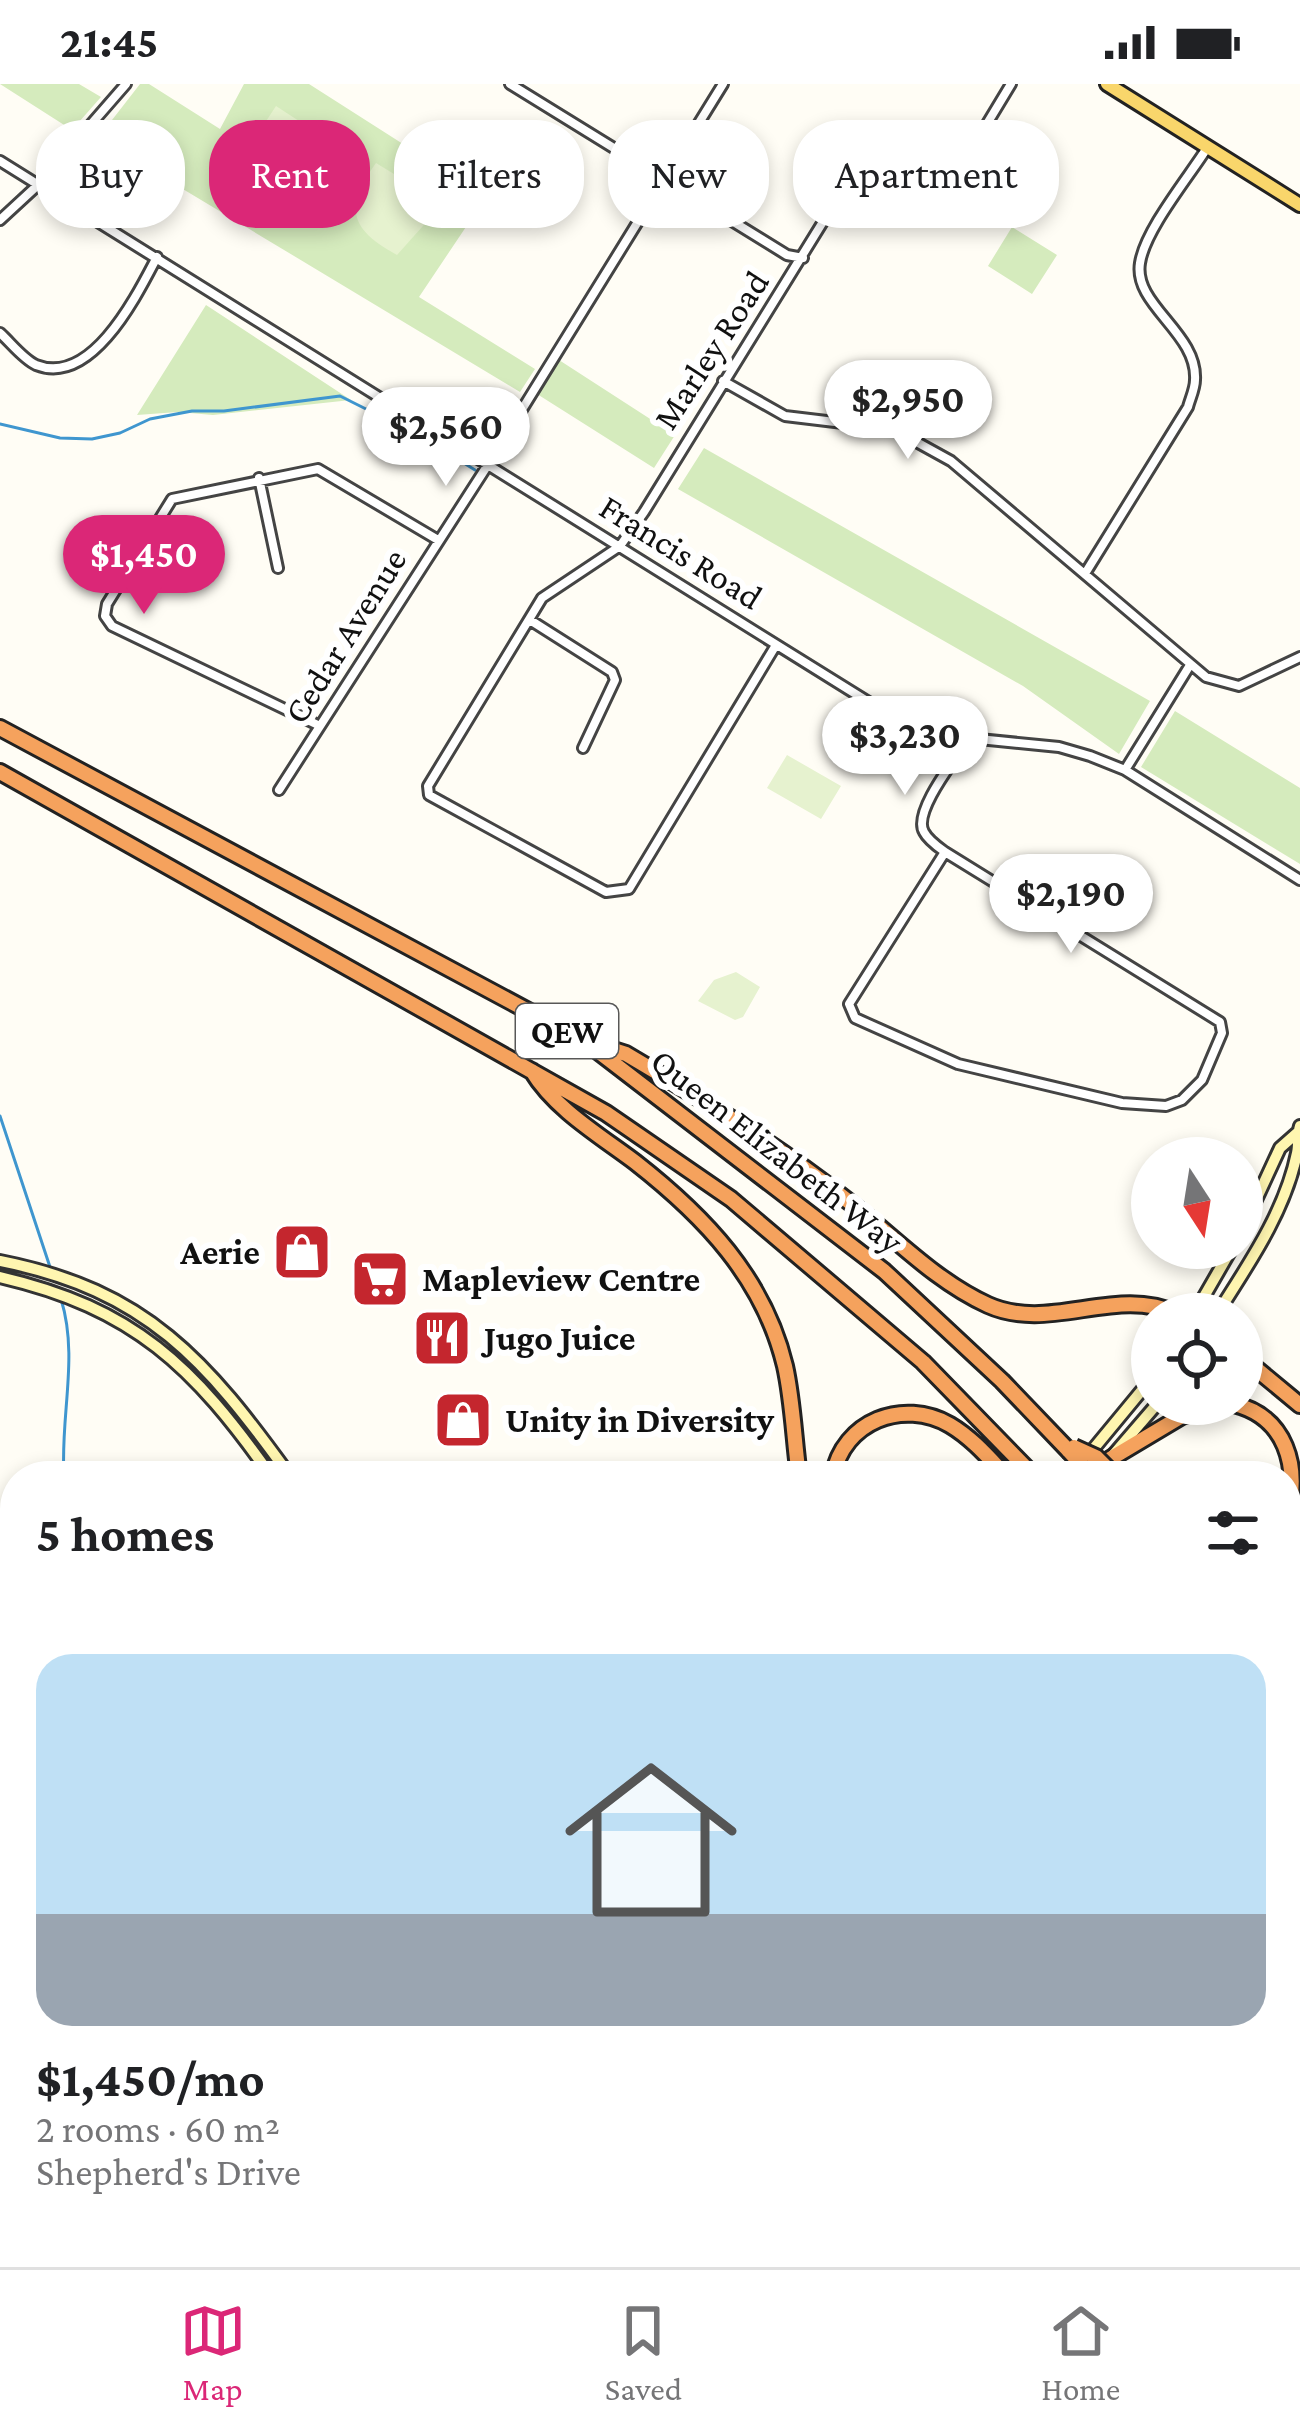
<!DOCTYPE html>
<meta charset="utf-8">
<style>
:root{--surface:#fff;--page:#f2f2f2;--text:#202124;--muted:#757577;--line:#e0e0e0;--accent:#db2777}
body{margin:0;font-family:"Crimson Pro",serif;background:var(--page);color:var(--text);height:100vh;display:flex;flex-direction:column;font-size:45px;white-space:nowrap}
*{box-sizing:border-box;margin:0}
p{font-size:39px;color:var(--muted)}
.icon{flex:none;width:66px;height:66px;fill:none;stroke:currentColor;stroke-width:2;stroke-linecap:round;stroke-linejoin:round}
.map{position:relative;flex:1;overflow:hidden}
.sheet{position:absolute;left:0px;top:1377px;width:1302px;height:807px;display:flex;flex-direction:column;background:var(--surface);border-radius:48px 48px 0 0;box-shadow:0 6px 18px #0003}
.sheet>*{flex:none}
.top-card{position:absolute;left:36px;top:36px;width:1230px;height:108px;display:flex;gap:24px}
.needle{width:78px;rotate:168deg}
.buttons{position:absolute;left:1131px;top:1053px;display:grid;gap:24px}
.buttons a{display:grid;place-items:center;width:132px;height:132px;border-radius:50%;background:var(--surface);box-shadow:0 6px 18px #0003;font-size:60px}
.price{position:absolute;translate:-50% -102px;padding:0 27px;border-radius:42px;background:#fff;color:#222;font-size:39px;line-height:78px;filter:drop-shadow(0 3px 6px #0008)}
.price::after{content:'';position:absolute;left:50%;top:72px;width:36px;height:27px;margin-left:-18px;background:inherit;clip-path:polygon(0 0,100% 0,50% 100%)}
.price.on{background:var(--accent);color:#fff}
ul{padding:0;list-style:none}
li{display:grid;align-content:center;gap:24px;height:636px;padding:0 36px}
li+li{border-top:3px solid var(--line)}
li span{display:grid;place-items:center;height:372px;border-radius:36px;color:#555}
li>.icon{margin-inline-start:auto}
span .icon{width:216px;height:216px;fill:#fffc;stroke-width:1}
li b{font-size:51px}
h2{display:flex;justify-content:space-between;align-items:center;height:144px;padding:0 36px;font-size:51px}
.pill{padding:0 42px;border-radius:48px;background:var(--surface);box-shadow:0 6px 18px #0003;font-size:42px;line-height:108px}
.pill.on{background:var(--accent);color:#fff}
.status{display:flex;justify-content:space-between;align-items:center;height:84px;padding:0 60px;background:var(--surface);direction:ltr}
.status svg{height:33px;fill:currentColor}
.tabs{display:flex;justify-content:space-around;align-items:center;height:168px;border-top:3px solid var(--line);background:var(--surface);font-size:33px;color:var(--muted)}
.tabs a{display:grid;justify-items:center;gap:6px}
.tabs .on{color:var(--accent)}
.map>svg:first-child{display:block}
.green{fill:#d5ebbd}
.pitch{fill:#e6f2cf}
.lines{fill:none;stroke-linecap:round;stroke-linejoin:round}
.stream{stroke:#3f96cf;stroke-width:3}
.minor-casing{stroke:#444;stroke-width:14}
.secondary-casing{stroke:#333;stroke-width:16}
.primary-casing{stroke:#222;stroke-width:18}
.motorway-casing{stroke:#222;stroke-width:20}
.minor{stroke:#fff;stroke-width:8}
.secondary{stroke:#fff6b0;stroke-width:10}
.primary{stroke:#f9d66b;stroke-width:12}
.motorway{stroke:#f5a25d;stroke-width:14}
.rail-casing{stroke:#c4262e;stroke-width:8}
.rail{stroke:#fff;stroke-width:3;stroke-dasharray:9;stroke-linecap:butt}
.motorway-bridge-casing{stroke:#222;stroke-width:20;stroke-linecap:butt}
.motorway-bridge{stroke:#f5a25d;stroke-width:14}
.labels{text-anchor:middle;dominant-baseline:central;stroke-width:12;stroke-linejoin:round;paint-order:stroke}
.shield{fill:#fff;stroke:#585858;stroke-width:3}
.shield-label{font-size:33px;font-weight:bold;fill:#111}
.street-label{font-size:36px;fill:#111;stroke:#fff}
.poi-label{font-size:36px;font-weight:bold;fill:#111;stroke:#fff;text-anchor:start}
</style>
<div class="status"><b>21:45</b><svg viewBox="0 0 49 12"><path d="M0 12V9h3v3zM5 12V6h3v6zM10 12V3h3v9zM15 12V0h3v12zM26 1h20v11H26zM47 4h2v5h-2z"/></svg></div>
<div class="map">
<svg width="1300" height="2183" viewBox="0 0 1300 2183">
<rect width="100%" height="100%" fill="#fffdf5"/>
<path class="green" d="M0,0H79L101,13L72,46Z
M140,0H149L220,45L244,0H309L486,113L419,213L535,285L520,308L98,54Z
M1012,143L1057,171L1032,210L988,182Z
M206,221L351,316L213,331L178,328L137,331Z
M559,276L675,351L654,384L537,310Z
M704,364L1150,617L1119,670L1023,602L678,405Z
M1175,627L1300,704V780L1141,683Z
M15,1680V1914L0,1892V1688Z
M1287,1922L1300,1936V2183H1085L1062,2169H1287Z"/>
<path class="pitch" d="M276,22L325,54L281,121L232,89Z
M376,79L438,117L439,124L397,171C349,145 344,123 376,79Z
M787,671L841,702L821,735L767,704Z
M736,888L760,903L743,933L735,936L698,917L714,896Z
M15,1761V1859L10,1862L0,1847V1775Z
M1168,2169H1249L1239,2183H1186Z"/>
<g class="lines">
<path class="stream" d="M0,340L60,354L92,355L120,349L150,335L192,327H224L340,312L424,354L475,386
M0,1032L50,1183
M61,1215C79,1273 60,1332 64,1392
M1287,1906L1300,1917
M203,2183L209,2169"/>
<defs>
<path id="minor" d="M510,0L787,171L803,174
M0,77L883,627L922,642L969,654L1059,663L1090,672L1125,686L1300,796
M0,136L39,100L126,0
M0,249C11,259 23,275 36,281C92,303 137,211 157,173
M723,297L785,332L893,345L951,377L1206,593L1239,602L1300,573
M259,394L278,484
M1086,488L1188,323C1190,315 1195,305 1195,296C1198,249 1133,221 1140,179C1145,146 1188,94 1207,64
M530,536L612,588L615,596L583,664
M776,561L629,805L606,808L429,711L428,702L542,514L620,462L644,428L866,68L886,60L969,61L979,53L1011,0
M320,642L112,542L105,532L107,520L172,415L318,385L438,456
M1125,686L1190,581
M279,706L489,379L723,0
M945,768L849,920L855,934L958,980L1122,1019L1166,1022L1182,1016L1202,996L1222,949L1220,938L945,768C938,763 928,756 924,748C912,728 957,673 969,654
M0,1502L15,1545
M0,1617L15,1609
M0,2116L15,2092"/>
<path id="secondary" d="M1242,1146L1280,1064L1297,1049
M0,1177C147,1206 207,1277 290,1392
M0,1193C134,1224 194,1283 271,1392
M1194,1230L1232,1164
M1217,1230C1248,1181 1285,1128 1297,1069C1299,1060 1297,1052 1300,1042
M1071,1392L1152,1294
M1095,1392L1157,1320
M266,2183L272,2169
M889,2183L894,2169"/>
<path id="primary" d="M1107,0L1300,121"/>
<path id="motorway" d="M0,644L586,958L884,1187L1002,1297L1069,1367
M0,688L606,1029L731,1115L923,1278L1034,1392
M601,962L626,970C702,1015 778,1062 848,1117C893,1152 935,1197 988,1221C1050,1249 1116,1201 1177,1230
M532,987C555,1025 599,1051 635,1078C704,1132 764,1194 785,1282C793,1318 794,1356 799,1392
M1242,1273L1300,1321
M1234,1320C1286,1333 1300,1382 1287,1431
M1110,1375L1182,1332L1220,1320
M833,1392C843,1337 903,1314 950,1341C972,1354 989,1374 1006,1392
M1287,1640L1300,1658
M1287,1704L1300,1723
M1287,1740L1300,1759
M1287,1764L1300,1784"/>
</defs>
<use href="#minor" class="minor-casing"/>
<use href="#secondary" class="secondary-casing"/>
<use href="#primary" class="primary-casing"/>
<use href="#motorway" class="motorway-casing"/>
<use href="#minor" class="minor"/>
<use href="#secondary" class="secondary"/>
<use href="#primary" class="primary"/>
<use href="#motorway" class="motorway"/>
<defs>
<path id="rail" d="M1287,1833L1300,1817
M1015,2183L1026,2169"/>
</defs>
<use href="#rail" class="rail-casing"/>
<use href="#rail" class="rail"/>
<defs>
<path id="motorway-bridge" d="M1074,1363L1096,1373L1115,1392
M1069,1367L1092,1392
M1287,1781L1300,1797"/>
</defs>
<use href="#motorway-bridge" class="motorway-bridge-casing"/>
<use href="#motorway-bridge" class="motorway-bridge"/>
</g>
<defs>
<symbol id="shop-square" viewBox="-11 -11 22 22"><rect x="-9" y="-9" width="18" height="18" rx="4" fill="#c4262e" stroke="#fff"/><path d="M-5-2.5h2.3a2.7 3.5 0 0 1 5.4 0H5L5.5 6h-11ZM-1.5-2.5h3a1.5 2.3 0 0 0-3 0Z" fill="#fff"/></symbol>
<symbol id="supermarket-square" viewBox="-11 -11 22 22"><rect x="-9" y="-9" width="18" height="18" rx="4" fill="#c4262e" stroke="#fff"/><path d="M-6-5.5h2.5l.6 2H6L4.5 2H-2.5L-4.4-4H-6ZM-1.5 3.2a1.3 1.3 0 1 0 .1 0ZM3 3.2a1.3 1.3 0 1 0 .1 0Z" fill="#fff"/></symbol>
<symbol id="restaurant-square" viewBox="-11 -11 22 22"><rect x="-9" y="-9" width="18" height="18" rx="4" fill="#c4262e" stroke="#fff"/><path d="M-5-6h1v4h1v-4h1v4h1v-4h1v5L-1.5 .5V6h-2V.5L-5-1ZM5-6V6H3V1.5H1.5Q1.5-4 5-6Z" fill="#fff"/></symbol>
</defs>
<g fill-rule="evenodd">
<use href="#shop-square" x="269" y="1135" width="66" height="66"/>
<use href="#supermarket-square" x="347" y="1162" width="66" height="66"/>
<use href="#restaurant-square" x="409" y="1221" width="66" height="66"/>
<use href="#shop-square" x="430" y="1303" width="66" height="66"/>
</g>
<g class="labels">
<rect class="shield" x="516" y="920" width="102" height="54" rx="9"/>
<g class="shield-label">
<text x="567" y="947">QEW</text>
</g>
<g class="street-label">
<text transform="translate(711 266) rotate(-57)">Marley Road</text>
<text transform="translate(681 468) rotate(32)">Francis Road</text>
<text transform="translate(345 552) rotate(-58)">Cedar Avenue</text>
<text transform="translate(777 1067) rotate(38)">Queen Elizabeth Way</text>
</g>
<g class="poi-label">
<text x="260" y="1168" text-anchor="end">Aerie</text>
<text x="422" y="1195">Mapleview Centre</text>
<text x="484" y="1254">Jugo Juice</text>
<text x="505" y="1336">Unity in Diversity</text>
</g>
</g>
</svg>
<div class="buttons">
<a><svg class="needle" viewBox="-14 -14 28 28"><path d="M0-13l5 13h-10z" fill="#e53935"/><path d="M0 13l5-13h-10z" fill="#757577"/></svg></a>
<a><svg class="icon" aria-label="locate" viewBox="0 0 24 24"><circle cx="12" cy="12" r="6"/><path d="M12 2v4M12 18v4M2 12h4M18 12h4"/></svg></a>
</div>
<b class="price" style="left:908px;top:378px">$2,950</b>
<b class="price" style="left:446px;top:405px">$2,560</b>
<b class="price on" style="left:144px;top:533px">$1,450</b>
<b class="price" style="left:905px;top:714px">$3,230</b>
<b class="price" style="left:1071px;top:872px">$2,190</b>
<div class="top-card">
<a class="pill">Buy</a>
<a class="pill on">Rent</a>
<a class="pill">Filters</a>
<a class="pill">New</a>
<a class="pill">Apartment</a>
</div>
<section class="sheet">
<h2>5 homes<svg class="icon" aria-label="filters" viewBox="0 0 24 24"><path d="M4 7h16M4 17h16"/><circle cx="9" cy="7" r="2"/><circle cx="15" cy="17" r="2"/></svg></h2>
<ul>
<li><span style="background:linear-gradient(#bfe0f5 70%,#9aa5b1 0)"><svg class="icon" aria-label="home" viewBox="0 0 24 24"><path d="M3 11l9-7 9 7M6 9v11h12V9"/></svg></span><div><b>$1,450/mo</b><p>2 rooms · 60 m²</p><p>Shepherd's Drive</p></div></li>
</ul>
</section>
</div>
<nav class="tabs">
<a class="on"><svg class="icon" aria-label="map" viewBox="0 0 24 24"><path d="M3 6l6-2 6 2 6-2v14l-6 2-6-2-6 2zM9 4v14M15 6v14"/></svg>Map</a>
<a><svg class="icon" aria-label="saved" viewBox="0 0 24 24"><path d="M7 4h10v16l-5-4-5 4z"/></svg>Saved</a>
<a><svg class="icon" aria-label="home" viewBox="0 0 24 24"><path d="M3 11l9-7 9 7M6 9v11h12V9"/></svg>Home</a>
</nav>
